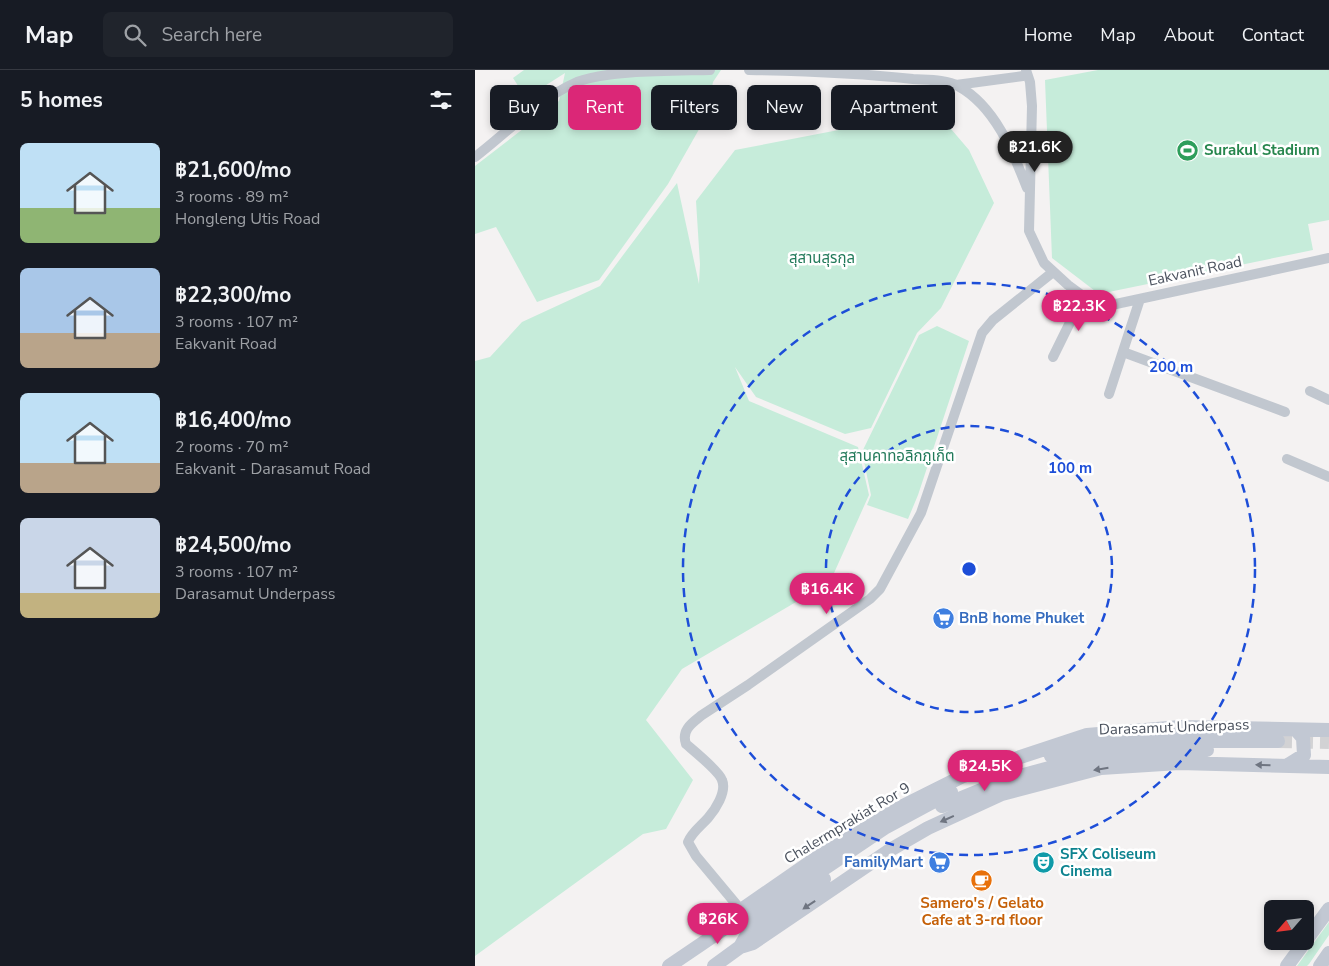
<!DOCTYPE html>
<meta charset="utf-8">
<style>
:root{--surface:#171b24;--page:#20242c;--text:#f1f3f6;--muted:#9ea1a6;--line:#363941;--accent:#db2777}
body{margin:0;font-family:"Nunito Sans","Noto Sans Thai",sans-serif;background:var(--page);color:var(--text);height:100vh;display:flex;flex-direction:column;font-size:19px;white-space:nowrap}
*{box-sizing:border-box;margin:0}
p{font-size:16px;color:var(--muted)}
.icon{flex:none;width:28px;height:28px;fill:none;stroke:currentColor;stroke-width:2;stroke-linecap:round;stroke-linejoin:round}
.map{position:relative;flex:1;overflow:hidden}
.panel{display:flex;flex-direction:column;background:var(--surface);width:475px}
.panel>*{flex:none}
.hud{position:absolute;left:15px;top:15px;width:475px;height:45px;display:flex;gap:10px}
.needle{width:32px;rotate:242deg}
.buttons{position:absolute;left:789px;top:830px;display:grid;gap:10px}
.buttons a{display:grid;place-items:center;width:50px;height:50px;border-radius:8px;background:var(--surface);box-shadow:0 2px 8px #0003;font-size:25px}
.price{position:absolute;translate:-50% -42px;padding:0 11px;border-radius:18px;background:var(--accent);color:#fff;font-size:16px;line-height:32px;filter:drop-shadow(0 1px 2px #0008)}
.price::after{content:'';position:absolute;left:50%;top:30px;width:15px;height:11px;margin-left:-8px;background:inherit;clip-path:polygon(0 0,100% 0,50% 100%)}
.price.current{background:#222;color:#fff}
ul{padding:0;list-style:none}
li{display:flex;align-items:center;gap:15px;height:125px;padding:0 20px}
li span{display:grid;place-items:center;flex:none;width:140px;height:100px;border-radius:8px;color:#555}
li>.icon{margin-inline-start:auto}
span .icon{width:60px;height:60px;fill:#fffc;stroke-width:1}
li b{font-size:21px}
h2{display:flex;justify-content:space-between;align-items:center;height:60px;padding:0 20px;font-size:21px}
.pill{padding:0 18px;border-radius:8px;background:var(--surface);box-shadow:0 2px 8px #0003;font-size:18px;line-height:45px}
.pill.current{background:var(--accent);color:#fff}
header{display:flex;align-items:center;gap:30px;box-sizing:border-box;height:70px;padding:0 25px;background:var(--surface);border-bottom:1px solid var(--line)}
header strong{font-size:24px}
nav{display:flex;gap:28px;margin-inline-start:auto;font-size:18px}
.search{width:350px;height:45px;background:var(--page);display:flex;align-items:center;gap:12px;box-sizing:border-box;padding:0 18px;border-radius:8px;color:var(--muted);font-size:19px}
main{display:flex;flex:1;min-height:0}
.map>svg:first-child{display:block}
.green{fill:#c6ecda}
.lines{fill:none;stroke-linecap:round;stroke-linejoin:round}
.secondary-tunnel{stroke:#d2d2d4;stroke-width:14;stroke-dasharray:14 7;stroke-linecap:butt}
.minor{stroke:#c1c7cf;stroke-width:10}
.secondary{stroke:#c2c8d3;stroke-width:14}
.oneway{fill:#6f7581}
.ring{fill:none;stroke:#1d4ed8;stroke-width:2.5;stroke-dasharray:9 6}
.labels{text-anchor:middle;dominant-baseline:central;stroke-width:5;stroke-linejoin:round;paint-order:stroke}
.leisure-label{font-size:15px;font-weight:bold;fill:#27864d;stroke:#fff;text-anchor:start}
.park-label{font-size:15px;fill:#227a5a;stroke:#fff}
.street-label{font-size:15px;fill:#4b525e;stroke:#fff}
.shop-label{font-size:15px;font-weight:bold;fill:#366cbe;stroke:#fff;text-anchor:start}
.culture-label{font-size:15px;font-weight:bold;fill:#0d838f;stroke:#fff;text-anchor:start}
.food-label{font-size:15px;font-weight:bold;fill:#c56008;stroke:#fff}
.centre{fill:#1d4ed8;stroke:#fff;stroke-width:2.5}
.ring-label{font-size:15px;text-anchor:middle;font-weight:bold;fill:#1d4ed8;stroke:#fff;stroke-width:5;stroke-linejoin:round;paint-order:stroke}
</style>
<header>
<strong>Map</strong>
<div class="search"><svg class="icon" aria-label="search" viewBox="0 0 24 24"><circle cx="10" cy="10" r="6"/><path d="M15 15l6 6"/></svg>Search here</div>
<nav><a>Home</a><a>Map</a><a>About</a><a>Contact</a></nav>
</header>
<main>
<section class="panel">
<h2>5 homes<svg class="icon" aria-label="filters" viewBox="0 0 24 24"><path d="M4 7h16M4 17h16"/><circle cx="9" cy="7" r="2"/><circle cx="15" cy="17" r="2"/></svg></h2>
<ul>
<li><span style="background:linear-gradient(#bfe0f5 65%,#8fb573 0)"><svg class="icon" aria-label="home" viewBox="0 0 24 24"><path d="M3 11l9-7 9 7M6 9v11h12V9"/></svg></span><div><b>฿21,600/mo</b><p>3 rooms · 89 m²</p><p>Hongleng Utis Road</p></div></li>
<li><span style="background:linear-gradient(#a9c7e8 65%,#b9a48a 0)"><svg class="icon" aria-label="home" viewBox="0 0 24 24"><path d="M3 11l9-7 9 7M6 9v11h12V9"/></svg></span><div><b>฿22,300/mo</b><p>3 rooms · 107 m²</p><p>Eakvanit Road</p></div></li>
<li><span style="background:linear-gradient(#bfe0f5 70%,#b9a48a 0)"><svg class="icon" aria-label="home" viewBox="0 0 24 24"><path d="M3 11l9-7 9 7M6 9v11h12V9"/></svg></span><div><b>฿16,400/mo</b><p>2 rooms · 70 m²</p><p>Eakvanit - Darasamut Road</p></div></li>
<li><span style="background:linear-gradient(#c9d6e8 75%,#c2b280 0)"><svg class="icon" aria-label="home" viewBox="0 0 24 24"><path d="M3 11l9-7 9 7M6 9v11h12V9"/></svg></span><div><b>฿24,500/mo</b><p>3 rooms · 107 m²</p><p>Darasamut Underpass</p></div></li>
</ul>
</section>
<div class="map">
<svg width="854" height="896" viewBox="0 0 854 896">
<rect width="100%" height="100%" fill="#f4f2f2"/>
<path class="green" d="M49,0H246L238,12L231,47L193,114L124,210L62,232L21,157L0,164V96L84,31L90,3L51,28L38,8Z
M623,0H854V150L833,154L838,180L624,224L577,188L570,10Z
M453,32L494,80L519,133L466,238L442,263L396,358L370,364L281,327L260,297L274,331L383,377L394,425L355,512L207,599L171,650L218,710L191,759L168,764L0,886V291L15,287L47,252L125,216L202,113L224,214L225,194L221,131L260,80L426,48Z
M462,256L494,271L443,425L433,449L392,435L396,425L387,382L444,265Z
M854,852V865L834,894L832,896H822Z"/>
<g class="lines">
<path class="secondary-tunnel" d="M803,671L854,672"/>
<path class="minor" d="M274,0C329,1 383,3 438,9C451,10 471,9 483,16C520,36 538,82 552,118
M551,0L555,12L557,36L554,161L569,193L593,215L608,226L641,234L854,188
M481,15L548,6
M0,87C33,62 63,29 102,12C134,0 198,1 235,0
M648,282L810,342
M578,287L608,226
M835,321L854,330
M634,324L665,229
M812,389L854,407
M266,840L221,786L213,772C217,762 226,756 233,748C240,740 252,722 247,710C244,701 219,681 211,674C206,660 217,653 227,645L273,615L395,529L405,519L446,443L507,263L518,250L578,202"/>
<path class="secondary" d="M576,686L611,677L689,671H803
M813,695L829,685L828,668L821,660
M467,736L533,709L612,688L660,682L732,680
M253,856L267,854L411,757L476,722
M265,877L273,863L349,809
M194,896L253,856L266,840L344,786L426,737L488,706L612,665L705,657L854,660
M239,896L265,877L278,873L415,780L453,758L527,724L626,698L704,693L854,697
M812,896L854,839
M845,896L854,883"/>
</g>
<defs><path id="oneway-solid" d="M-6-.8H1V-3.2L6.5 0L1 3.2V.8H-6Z" transform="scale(1.25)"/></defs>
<g class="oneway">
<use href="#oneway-solid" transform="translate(788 695) rotate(-178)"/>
<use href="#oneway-solid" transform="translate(626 699) rotate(171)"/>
<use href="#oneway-solid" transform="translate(472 749) rotate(156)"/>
<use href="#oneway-solid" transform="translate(334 835) rotate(146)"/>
</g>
<g class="ring">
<circle cx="494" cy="499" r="143"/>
<circle cx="494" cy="499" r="286"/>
</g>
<defs>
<symbol id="stadium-disc" viewBox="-11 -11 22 22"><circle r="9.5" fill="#2e9e5b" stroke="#fff"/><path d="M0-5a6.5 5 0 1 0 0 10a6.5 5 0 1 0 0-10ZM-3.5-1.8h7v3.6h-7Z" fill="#fff"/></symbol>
<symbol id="supermarket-disc" viewBox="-11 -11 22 22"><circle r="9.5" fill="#3f7fe0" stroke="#fff"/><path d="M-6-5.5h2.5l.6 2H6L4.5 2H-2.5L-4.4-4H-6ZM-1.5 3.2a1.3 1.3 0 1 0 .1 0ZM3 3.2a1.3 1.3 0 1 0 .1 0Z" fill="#fff"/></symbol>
<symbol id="theatre-disc" viewBox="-11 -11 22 22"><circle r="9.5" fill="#0f9aa8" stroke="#fff"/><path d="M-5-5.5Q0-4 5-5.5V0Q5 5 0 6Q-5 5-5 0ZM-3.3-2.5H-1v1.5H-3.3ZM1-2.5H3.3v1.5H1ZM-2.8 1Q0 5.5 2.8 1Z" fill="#fff"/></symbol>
<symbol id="cafe-disc" viewBox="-11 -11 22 22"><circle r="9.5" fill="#e8710a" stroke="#fff"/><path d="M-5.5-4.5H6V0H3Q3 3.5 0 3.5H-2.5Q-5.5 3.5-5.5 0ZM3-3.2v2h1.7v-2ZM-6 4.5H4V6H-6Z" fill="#fff"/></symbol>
</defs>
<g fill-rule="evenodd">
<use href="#stadium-disc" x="700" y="68" width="25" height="25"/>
<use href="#supermarket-disc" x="456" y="536" width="25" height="25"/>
<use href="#supermarket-disc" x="452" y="780" width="25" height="25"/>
<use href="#theatre-disc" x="556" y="780" width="25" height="25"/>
<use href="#cafe-disc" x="494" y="798" width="25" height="25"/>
</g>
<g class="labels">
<g class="leisure-label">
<text x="729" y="80">Surakul Stadium</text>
</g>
<g class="park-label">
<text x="347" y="188">สุสานสุรกุล</text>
<text x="422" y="386">สุสานคาทอลิกภูเก็ต</text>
</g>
<g class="street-label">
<text transform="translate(720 201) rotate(-12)">Eakvanit Road</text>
<text transform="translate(699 657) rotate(-2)">Darasamut Underpass</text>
<text transform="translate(372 753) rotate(-31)">Chalermprakiat Ror 9</text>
</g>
<g class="shop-label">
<text x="484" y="548">BnB home Phuket</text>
<text x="448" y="792" text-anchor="end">FamilyMart</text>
</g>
<g class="culture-label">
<text x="585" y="784">SFX Coliseum<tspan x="585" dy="17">Cinema</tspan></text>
</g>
<g class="food-label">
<text x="507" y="833">Samero's / Gelato<tspan x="507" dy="17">Cafe at 3-rd floor</tspan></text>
</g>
</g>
<circle cx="494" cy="499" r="8" class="centre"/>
<g class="ring-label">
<text x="696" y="302">200 m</text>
<text x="595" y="403">100 m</text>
</g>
</svg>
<div class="buttons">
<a><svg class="needle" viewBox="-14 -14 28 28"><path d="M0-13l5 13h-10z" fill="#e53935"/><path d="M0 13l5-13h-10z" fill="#9ea1a6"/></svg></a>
</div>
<b class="price current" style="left:560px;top:103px">฿21.6K</b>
<b class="price" style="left:604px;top:262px">฿22.3K</b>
<b class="price" style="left:352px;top:545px">฿16.4K</b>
<b class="price" style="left:510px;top:722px">฿24.5K</b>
<b class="price" style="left:243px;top:875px">฿26K</b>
<div class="hud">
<a class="pill">Buy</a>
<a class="pill current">Rent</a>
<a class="pill">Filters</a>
<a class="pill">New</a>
<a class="pill">Apartment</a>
</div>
</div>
</main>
